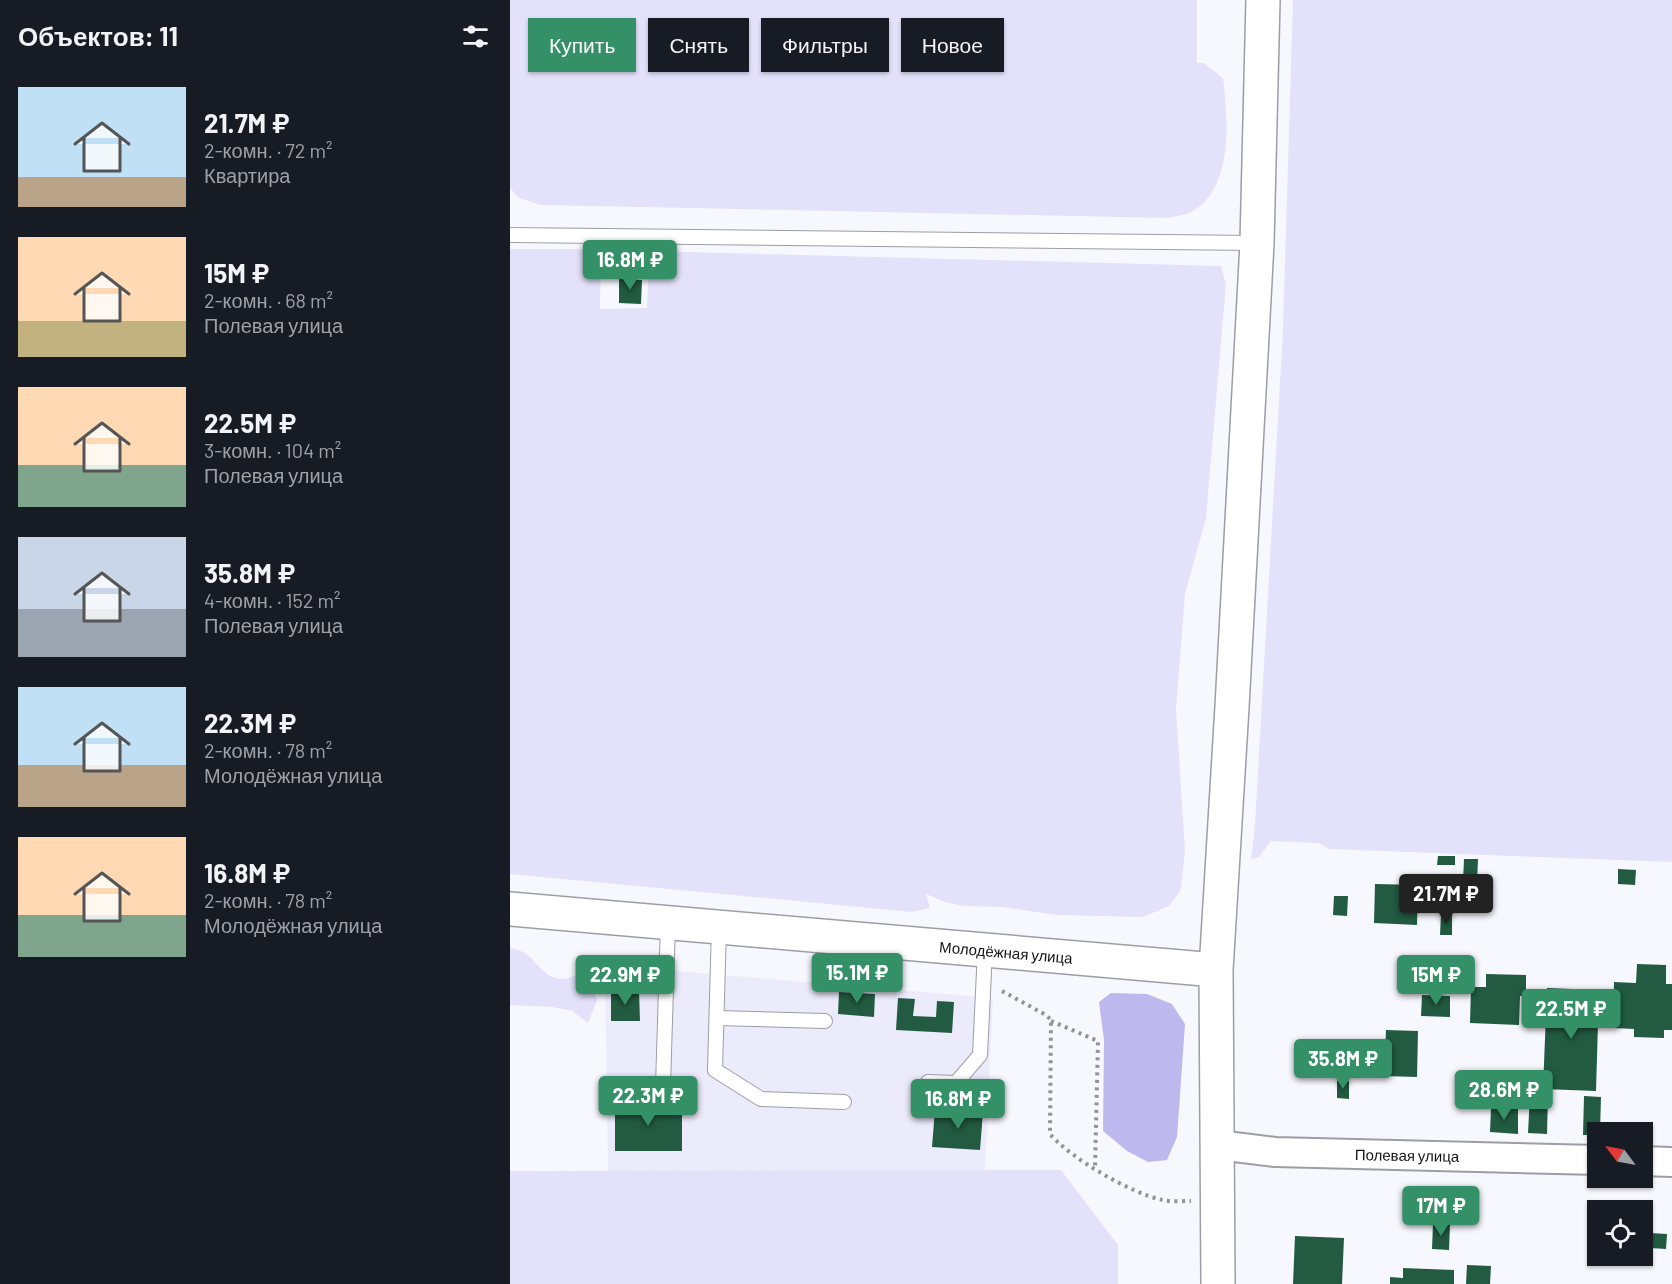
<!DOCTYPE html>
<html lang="ru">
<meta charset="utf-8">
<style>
:root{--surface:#171b24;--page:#242831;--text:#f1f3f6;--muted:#9ea1a6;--accent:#349067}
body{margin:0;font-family:Barlow,sans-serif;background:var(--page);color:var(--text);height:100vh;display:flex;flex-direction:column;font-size:22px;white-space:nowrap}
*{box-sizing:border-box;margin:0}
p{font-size:20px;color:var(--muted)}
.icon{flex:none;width:33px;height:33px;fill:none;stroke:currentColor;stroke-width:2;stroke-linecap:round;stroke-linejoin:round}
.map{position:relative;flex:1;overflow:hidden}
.sheet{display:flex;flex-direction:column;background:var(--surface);width:510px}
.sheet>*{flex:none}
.banner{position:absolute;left:18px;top:18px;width:570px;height:54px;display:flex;gap:12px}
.needle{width:39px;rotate:302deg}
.tools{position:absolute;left:1077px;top:1122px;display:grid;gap:12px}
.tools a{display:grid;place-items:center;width:66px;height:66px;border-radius:0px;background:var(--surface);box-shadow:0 2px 4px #0004;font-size:30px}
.price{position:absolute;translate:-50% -51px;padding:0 14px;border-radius:6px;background:var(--accent);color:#fff;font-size:20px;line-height:39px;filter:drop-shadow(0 2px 3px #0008)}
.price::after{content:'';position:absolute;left:50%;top:36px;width:18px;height:14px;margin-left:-9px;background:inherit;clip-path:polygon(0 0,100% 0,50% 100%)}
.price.current{background:#222;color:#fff}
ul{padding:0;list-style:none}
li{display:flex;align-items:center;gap:18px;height:150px;padding:0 18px}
li span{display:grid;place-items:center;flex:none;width:168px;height:120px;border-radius:0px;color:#555}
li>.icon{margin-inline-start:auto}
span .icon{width:72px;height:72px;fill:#fffc;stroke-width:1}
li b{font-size:26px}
h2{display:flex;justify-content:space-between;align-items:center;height:72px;padding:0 18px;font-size:26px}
.chip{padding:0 21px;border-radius:0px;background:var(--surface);box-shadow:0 2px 4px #0004;font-size:21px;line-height:54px}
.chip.current{background:var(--accent);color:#fff}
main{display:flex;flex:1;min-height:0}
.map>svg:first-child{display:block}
.built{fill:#ecebfc}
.green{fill:#e4e2fb}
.water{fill:#bdb9ee}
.building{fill:#225b41}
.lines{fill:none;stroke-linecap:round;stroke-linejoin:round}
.service-casing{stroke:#9d9da6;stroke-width:16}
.minor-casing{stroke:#9d9da6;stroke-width:32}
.tertiary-casing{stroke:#9d9da6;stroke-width:36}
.path{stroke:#929297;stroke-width:4;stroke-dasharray:3 4.5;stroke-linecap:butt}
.service{stroke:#fff;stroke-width:14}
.minor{stroke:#fff;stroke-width:28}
.tertiary{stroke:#fff;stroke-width:33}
.labels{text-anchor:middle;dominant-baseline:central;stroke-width:6;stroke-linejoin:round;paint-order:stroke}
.street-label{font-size:15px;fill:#131316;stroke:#fff}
</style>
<main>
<section class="sheet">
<h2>Объектов: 11<svg class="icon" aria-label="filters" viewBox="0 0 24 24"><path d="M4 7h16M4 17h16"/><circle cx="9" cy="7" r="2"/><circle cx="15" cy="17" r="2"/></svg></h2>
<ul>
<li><span style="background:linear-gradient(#bfe0f5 75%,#b9a48a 0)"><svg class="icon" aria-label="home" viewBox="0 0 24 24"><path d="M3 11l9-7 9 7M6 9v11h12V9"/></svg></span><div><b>21.7M ₽</b><p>2-комн. · 72 m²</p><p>Квартира</p></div></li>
<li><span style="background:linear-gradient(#ffd9b3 70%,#c2b280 0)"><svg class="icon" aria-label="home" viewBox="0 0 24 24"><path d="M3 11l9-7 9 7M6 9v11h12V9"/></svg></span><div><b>15M ₽</b><p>2-комн. · 68 m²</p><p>Полевая улица</p></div></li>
<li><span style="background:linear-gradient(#ffd9b3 65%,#7fa58c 0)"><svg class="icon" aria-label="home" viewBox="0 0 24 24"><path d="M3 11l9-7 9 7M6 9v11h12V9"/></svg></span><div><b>22.5M ₽</b><p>3-комн. · 104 m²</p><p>Полевая улица</p></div></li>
<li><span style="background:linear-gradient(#c9d6e8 60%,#9aa5b1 0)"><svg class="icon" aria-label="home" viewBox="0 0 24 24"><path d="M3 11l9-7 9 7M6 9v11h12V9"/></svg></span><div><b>35.8M ₽</b><p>4-комн. · 152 m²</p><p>Полевая улица</p></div></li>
<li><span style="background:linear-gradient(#bfe0f5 65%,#b9a48a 0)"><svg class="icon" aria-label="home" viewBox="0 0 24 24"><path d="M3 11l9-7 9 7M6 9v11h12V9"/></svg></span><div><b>22.3M ₽</b><p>2-комн. · 78 m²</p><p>Молодёжная улица</p></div></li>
<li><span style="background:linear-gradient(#ffd9b3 65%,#7fa58c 0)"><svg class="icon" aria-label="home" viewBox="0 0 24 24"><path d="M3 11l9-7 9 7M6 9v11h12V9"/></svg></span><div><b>16.8M ₽</b><p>2-комн. · 78 m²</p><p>Молодёжная улица</p></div></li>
</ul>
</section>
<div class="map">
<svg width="1162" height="1284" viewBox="0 0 1162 1284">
<rect width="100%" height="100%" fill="#f7f7fe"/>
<path class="built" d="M95,965L483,998L475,1170L98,1171Z"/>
<path class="green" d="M0,0H687V63H694L713,78C718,119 724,189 681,212C675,215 665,216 658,218L31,205L9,198L0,188Z
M783,0H1162V862L819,849L809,843L761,841L749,857L741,860L745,824L773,329Z
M0,249H91L90,309L137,308L139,251L711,266L716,284L696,518L675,594L666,709L675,851L671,890L659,906L633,917L548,915L492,907L453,906L435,902L416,894L420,908L402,912L0,874Z
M0,948C26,951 28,977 51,979C57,979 64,976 70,974L82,988L87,1000L78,1023L62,1011L43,1007L0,1005Z
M551,1170L608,1245V1284H0V1171Z"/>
<path class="water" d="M601,993L637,994L662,1004L675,1024L667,1137L657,1160L638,1162L617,1151L593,1131L594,1040L589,1002Z"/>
<path class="building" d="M109,279L132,280L131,304L109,303Z
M928,856H945V865H927Z
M954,859H968L967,883L953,882Z
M1108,869L1126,870L1125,885L1108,884Z
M865,884L908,885L907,925L864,923Z
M953,891L977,892L976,907L952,906Z
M824,896H838L837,916L823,915Z
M931,914L942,915V935H930Z
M1127,964L1156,965V984H1162V1030H1154V1038L1124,1037V1029L1103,1028L1104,982L1126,983Z
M976,974L1016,975V997L1010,996L1009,1025L960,1023L961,987H976Z
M1037,988L1089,990L1086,1091L1033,1089Z
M101,990H129L130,1021H101Z
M329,992L365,994L364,1017L328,1014Z
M912,995L940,996V1017L911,1016Z
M388,998L405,999L403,1016L426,1017L427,1001L444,1002L442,1033L386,1030Z
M876,1030L908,1031L907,1077L874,1076Z
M827,1081H839V1099L827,1098Z
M1020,1095H1038L1037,1134L1018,1133Z
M1074,1096L1091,1097L1090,1132H1088V1135H1073Z
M105,1103H172V1151H105Z
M981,1108L1008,1109V1134L980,1132Z
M425,1109L473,1112L470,1150L422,1147Z
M923,1224H940L939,1250L922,1249Z
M1140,1233L1157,1234L1156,1249L1140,1248Z
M785,1236L834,1238L832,1284H783Z
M957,1265L981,1266L980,1284H956Z
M893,1268L944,1270V1284H880V1277L893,1278Z"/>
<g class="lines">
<defs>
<path id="service" d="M0,235L747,243
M209,927L205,1070L251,1099L334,1102
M207,1018L315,1021
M418,1082L446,1083L470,1055L475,950
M153,1086L158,923"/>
<path id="minor" d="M708,1145L765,1152L1088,1160
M1132,1161L1162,1162"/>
<path id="tertiary" d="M0,909L706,970
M708,1284L706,970L722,707L747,243L753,0"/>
</defs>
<use href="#service" class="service-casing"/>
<use href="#minor" class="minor-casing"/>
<use href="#tertiary" class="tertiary-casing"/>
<path class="path" d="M492,991L536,1015L541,1020L540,1134C560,1158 622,1194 653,1200C661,1202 672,1201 681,1201
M541,1021L588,1041L585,1168"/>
<use href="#service" class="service"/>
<use href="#minor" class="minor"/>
<use href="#tertiary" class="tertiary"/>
</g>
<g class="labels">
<g class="street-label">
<text transform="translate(496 952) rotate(5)">Молодёжная улица</text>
<text transform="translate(897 1155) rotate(1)">Полевая улица</text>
</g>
</g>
</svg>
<div class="tools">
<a><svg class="needle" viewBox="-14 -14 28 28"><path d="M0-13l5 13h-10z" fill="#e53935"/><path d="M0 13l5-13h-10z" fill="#9ea1a6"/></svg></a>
<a><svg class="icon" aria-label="locate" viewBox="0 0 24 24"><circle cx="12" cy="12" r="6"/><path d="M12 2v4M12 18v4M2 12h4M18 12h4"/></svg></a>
</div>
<b class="price" style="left:120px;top:291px">16.8M ₽</b>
<b class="price current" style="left:936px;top:925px">21.7M ₽</b>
<b class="price" style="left:347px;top:1004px">15.1M ₽</b>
<b class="price" style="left:115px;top:1006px">22.9M ₽</b>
<b class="price" style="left:926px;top:1006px">15M ₽</b>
<b class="price" style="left:1061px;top:1040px">22.5M ₽</b>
<b class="price" style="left:833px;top:1090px">35.8M ₽</b>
<b class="price" style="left:994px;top:1121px">28.6M ₽</b>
<b class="price" style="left:138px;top:1127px">22.3M ₽</b>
<b class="price" style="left:448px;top:1130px">16.8M ₽</b>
<b class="price" style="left:931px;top:1237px">17M ₽</b>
<div class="banner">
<a class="chip current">Купить</a>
<a class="chip">Снять</a>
<a class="chip">Фильтры</a>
<a class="chip">Новое</a>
</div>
</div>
</main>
